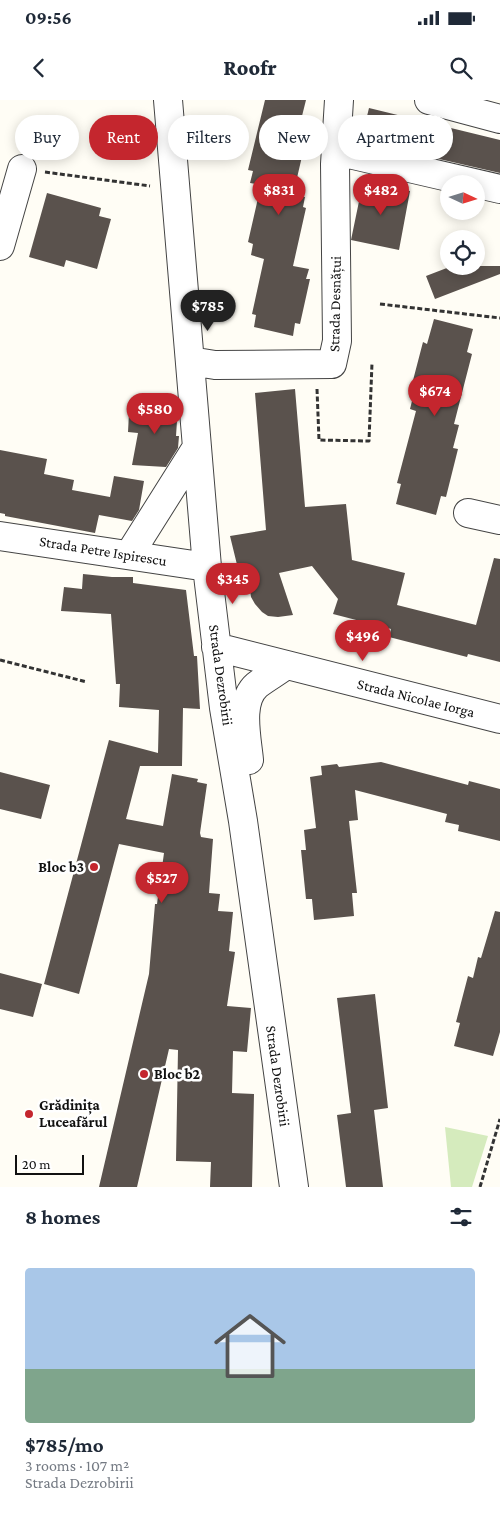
<!DOCTYPE html>
<meta charset="utf-8">
<style>
:root{--surface:#fff;--page:#f2f2f3;--text:#1f2937;--muted:#747a83;--accent:#c4262e}
body{margin:0;font-family:"Crimson Pro",serif;background:var(--page);color:var(--text);height:100vh;display:flex;flex-direction:column;font-size:19px;white-space:nowrap}
*{box-sizing:border-box;margin:0}
p{font-size:16px;color:var(--muted)}
.icon{flex:none;width:28px;height:28px;fill:none;stroke:currentColor;stroke-width:2;stroke-linecap:round;stroke-linejoin:round}
.map{position:relative;height:1087px;overflow:hidden}
.drawer{display:flex;flex-direction:column;background:var(--surface);flex:1}
.drawer>*{flex:none}
.hud{position:absolute;left:15px;top:15px;width:470px;height:45px;display:flex;gap:10px}
.needle{width:32px;rotate:94deg}
.tools{position:absolute;left:440px;top:75px;display:grid;gap:10px}
.tools a{display:grid;place-items:center;width:45px;height:45px;border-radius:50%;background:var(--surface);box-shadow:0 2px 12px #0003;font-size:25px}
.scale{position:absolute;left:15px;bottom:12px;width:69px;box-sizing:border-box;padding-left:5px;border:2px solid #111;border-top:0;font-size:14px;line-height:18px;white-space:nowrap;color:#111;-webkit-text-stroke:4px #fff;paint-order:stroke}
.price{position:absolute;translate:-50% -42px;padding:0 11px;border-radius:18px;background:var(--accent);color:#fff;font-size:16px;line-height:32px;filter:drop-shadow(0 1px 2px #0008)}
.price::after{content:'';position:absolute;left:50%;top:30px;width:15px;height:11px;margin-left:-8px;background:inherit;clip-path:polygon(0 0,100% 0,50% 100%)}
.price.active{background:#222;color:#fff}
ul{padding:0;list-style:none}
li{display:grid;align-content:center;gap:10px;height:265px;padding:0 25px}
li span{display:grid;place-items:center;height:155px;border-radius:5px;color:#555}
li>.icon{margin-inline-start:auto}
span .icon{width:90px;height:90px;fill:#fffc;stroke-width:1}
li b{font-size:21px}
h2{display:flex;justify-content:space-between;align-items:center;height:60px;padding:0 25px;font-size:21px}
.tag{padding:0 18px;border-radius:22px;background:var(--surface);box-shadow:0 2px 12px #0003;font-size:18px;line-height:45px}
.tag.active{background:var(--accent);color:#fff}
.status{display:flex;justify-content:space-between;align-items:center;height:35px;padding:0 25px;background:var(--surface);direction:ltr}
.status svg{height:14px;fill:currentColor}
header{display:flex;justify-content:space-between;align-items:center;height:65px;padding:0 25px;background:var(--surface);font-size:22px;font-weight:800}
.map>svg:first-child{display:block}
.green{fill:#d5ebbd}
.building{fill:#5a524d}
.lines{fill:none;stroke-linecap:round;stroke-linejoin:round}
.minor-casing{stroke:#444;stroke-width:30}
.path{stroke:#333;stroke-width:3;stroke-dasharray:5 2.5;stroke-linecap:butt}
.minor{stroke:#fff;stroke-width:28}
.poi-dot{fill:#c4262e;stroke:#fff;stroke-width:2}
.labels{text-anchor:middle;dominant-baseline:central;stroke-width:5;stroke-linejoin:round;paint-order:stroke}
.street-label{font-size:15px;fill:#111;stroke:#fff}
.poi-label{font-size:15px;font-weight:bold;fill:#111;stroke:#fff;text-anchor:start}
</style>
<div class="status"><b>09:56</b><svg viewBox="0 0 49 12"><path d="M0 12V9h3v3zM5 12V6h3v6zM10 12V3h3v9zM15 12V0h3v12zM26 1h20v11H26zM47 4h2v5h-2z"/></svg></div>
<header><svg class="icon" aria-label="back" viewBox="0 0 24 24"><path d="M15 5l-7 7 7 7"/></svg>Roofr<svg class="icon" aria-label="search" viewBox="0 0 24 24"><circle cx="10" cy="10" r="6"/><path d="M15 15l6 6"/></svg></header>
<div class="map">
<svg width="500" height="1087" viewBox="0 0 500 1087">
<rect width="100%" height="100%" fill="#fffdf5"/>
<path class="green" d="M445,1027L488,1036L472,1087H451Z"/>
<path class="building" d="M265,0H306L300,24L305,25L303,34L307,35L293,95L305,97L303,107L306,108L293,166L309,169L306,179H310L300,224L295,223L293,236L254,227L256,215L252,214L264,159L251,155L253,144L248,142L261,85L250,83L253,71L248,70Z
M369,8L500,40V73L361,41Z
M363,82L410,91L399,150L351,140Z
M47,93L101,108L99,116L111,119L97,169L66,160L64,167L29,157Z
M452,166H500V174L435,199L426,176Z
M434,219L473,229L467,252L472,254L454,324L459,325L453,348L458,349L446,397L441,396L436,415L396,404L401,384L397,383L416,311L410,309L415,289L411,288L423,242L427,244Z
M295,289L305,407L346,404L352,460L405,473L397,505L476,525L494,458L500,459V562L468,554L467,557L389,537L391,529L333,514L338,499L312,466L279,473L293,515L278,517L268,516L262,512L255,504L251,497L248,476L240,477L230,436L266,430L255,293Z
M144,304L178,306L176,336H179L178,348L166,367L132,365L138,333L128,332L129,313L143,314Z
M0,350L47,359L44,374L74,380L72,390L110,397L114,376L144,381L139,410L132,421L99,415L95,433L5,416V414L0,413Z
M83,474L112,477H133V483L186,490L194,556H197L200,609L183,608L182,666H140L126,719L163,726L172,674L198,679L197,682L207,684L200,733L201,737L213,739L209,793L220,794L218,811L233,812L229,851L235,852L227,906L251,908L247,952L233,951L232,993L254,994L252,1087H210L211,1062L176,1061L178,950L169,949L137,1087H99L149,874L155,804H157L164,753L119,744L79,894L44,884L109,640L158,653L159,610L119,607L120,584H116L111,514L61,511L64,487L82,489Z
M381,662L468,685L469,681L500,689V741L458,731L459,725L445,722L447,714L355,690L358,720L349,721L357,793H352L354,816L314,820L312,799H306L301,750H306L304,730L316,728L310,677L322,675L321,666L337,664L339,667Z
M0,672L50,685L41,719L0,709Z
M495,811L500,812V932L493,956L454,946L460,923L456,922L468,876L473,878L478,857L481,858Z
M0,873L42,884L33,917L0,909Z
M375,894L388,1008L374,1010L383,1087H346L337,1015L351,1013L337,898Z"/>
<g class="lines">
<defs>
<path id="minor" d="M168,0L207,467L224,608L243,721L294,1087
M429,0L500,19
M336,51L500,89
M0,146L22,69
M190,261L215,265L332,264L337,241L335,64L339,0
M468,413L500,420
M0,436L207,467
M129,455L197,347
M216,547L500,619
M249,660C247,638 238,601 257,585C266,578 277,572 286,565"/>
</defs>
<use href="#minor" class="minor-casing"/>
<path class="path" d="M45,72L150,86
M380,204L500,218
M317,289L319,340L369,341L372,263
M0,560L87,582
M480,1087L500,1019"/>
<use href="#minor" class="minor"/>
</g>
<g class="poi-dot">
<circle cx="94" cy="767" r="5"/>
<circle cx="144" cy="974" r="5"/>
<circle cx="29" cy="1014" r="5"/>
</g>
<g class="labels">
<g class="street-label">
<text transform="translate(335 204) rotate(-89)">Strada Desnățui</text>
<text transform="translate(103 451) rotate(9)">Strada Petre Ispirescu</text>
<text transform="translate(221 575) rotate(82)">Strada Dezrobirii</text>
<text transform="translate(416 598) rotate(14)">Strada Nicolae Iorga</text>
<text transform="translate(278 976) rotate(82)">Strada Dezrobirii</text>
</g>
<g class="poi-label">
<text x="84" y="767" text-anchor="end">Bloc b3</text>
<text x="154" y="974">Bloc b2</text>
<text x="39" y="1005">Grădinița<tspan x="39" dy="17">Luceafărul</tspan></text>
</g>
</g>
</svg>
<div class="tools">
<a><svg class="needle" viewBox="-14 -14 28 28"><path d="M0-13l5 13h-10z" fill="#e53935"/><path d="M0 13l5-13h-10z" fill="#747a83"/></svg></a>
<a><svg class="icon" aria-label="locate" viewBox="0 0 24 24"><circle cx="12" cy="12" r="6"/><path d="M12 2v4M12 18v4M2 12h4M18 12h4"/></svg></a>
</div>
<div class="scale">20 m</div>
<b class="price" style="left:279px;top:116px">$831</b>
<b class="price" style="left:381px;top:116px">$482</b>
<b class="price active" style="left:208px;top:232px">$785</b>
<b class="price" style="left:435px;top:317px">$674</b>
<b class="price" style="left:155px;top:335px">$580</b>
<b class="price" style="left:233px;top:505px">$345</b>
<b class="price" style="left:363px;top:562px">$496</b>
<b class="price" style="left:162px;top:804px">$527</b>
<div class="hud">
<a class="tag">Buy</a>
<a class="tag active">Rent</a>
<a class="tag">Filters</a>
<a class="tag">New</a>
<a class="tag">Apartment</a>
</div>
</div>
<section class="drawer">
<h2>8 homes<svg class="icon" aria-label="filters" viewBox="0 0 24 24"><path d="M4 7h16M4 17h16"/><circle cx="9" cy="7" r="2"/><circle cx="15" cy="17" r="2"/></svg></h2>
<ul>
<li><span style="background:linear-gradient(#a9c7e8 65%,#7fa58c 0)"><svg class="icon" aria-label="home" viewBox="0 0 24 24"><path d="M3 11l9-7 9 7M6 9v11h12V9"/></svg></span><div><b>$785/mo</b><p>3 rooms · 107 m²</p><p>Strada Dezrobirii</p></div></li>
</ul>
</section>
